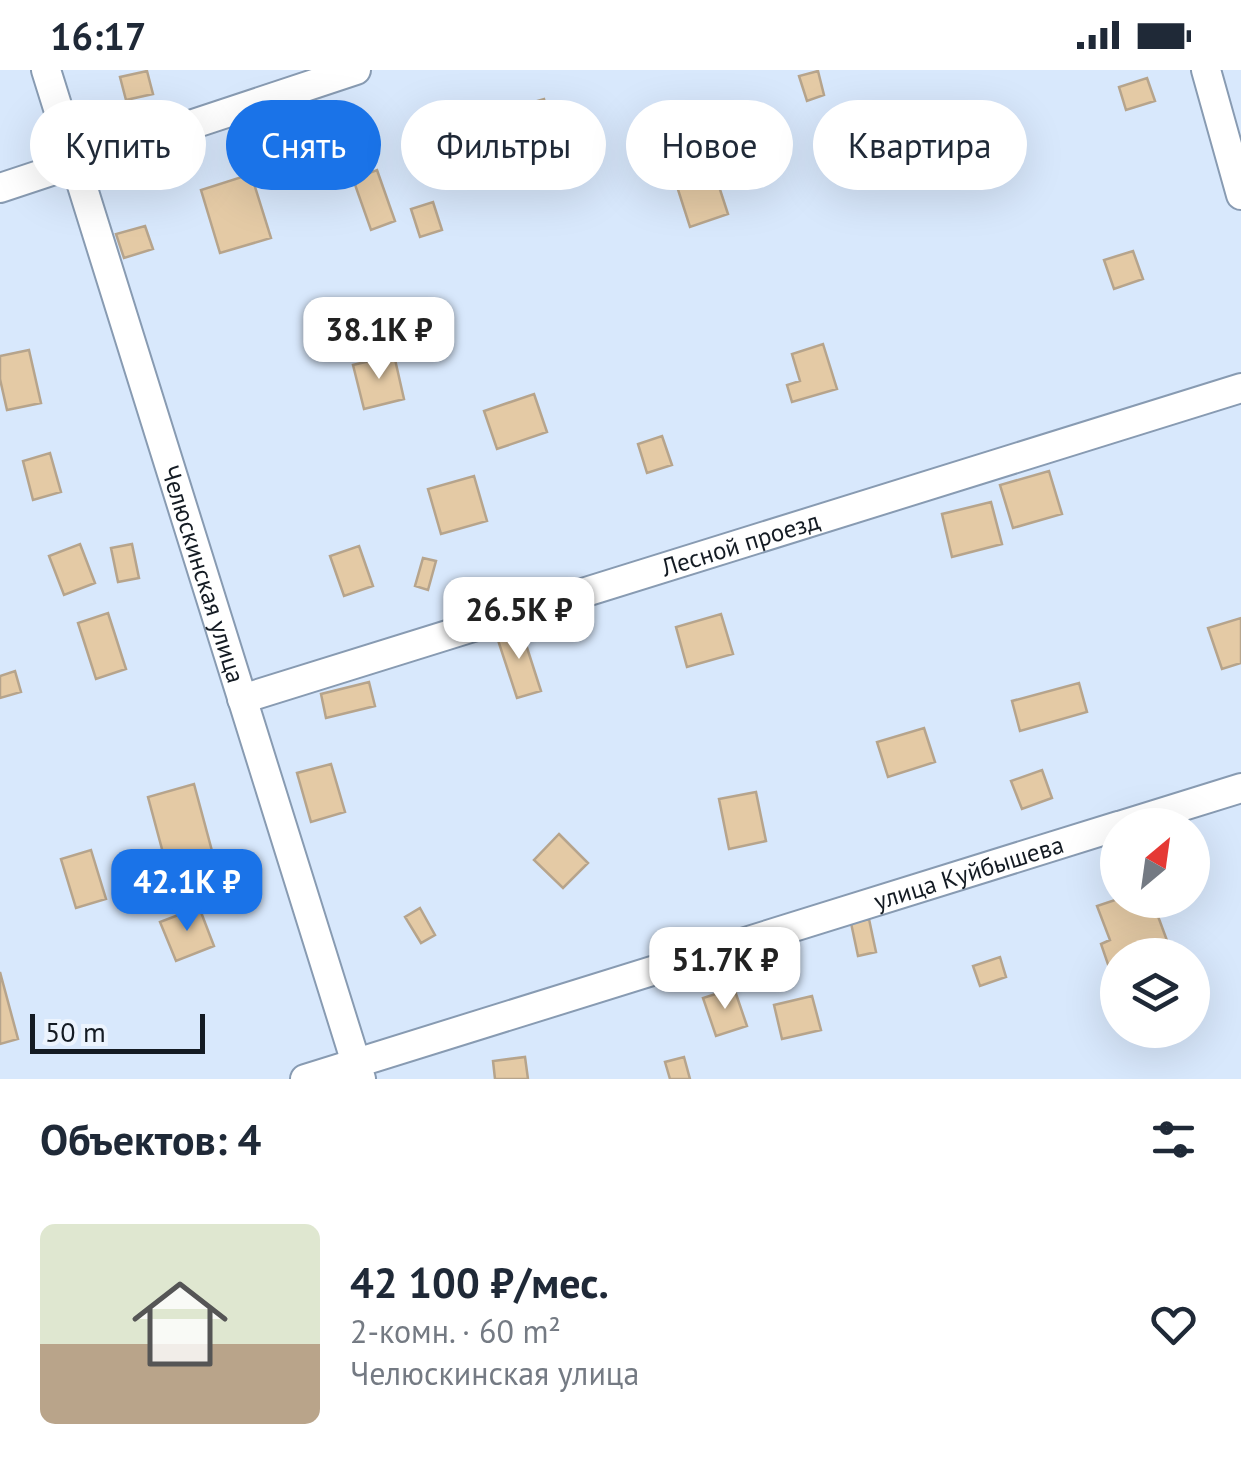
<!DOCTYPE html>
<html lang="ru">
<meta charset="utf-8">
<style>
:root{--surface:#fff;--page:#f6f6f7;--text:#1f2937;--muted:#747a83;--accent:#1a73e8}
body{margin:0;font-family:"PT Sans",sans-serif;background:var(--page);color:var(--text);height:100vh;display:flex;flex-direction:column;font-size:38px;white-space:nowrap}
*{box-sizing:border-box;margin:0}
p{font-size:32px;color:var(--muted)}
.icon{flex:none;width:55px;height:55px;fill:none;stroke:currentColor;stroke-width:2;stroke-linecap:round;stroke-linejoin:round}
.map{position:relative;height:1009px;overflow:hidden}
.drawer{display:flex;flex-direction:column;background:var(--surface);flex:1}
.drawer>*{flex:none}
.banner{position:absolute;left:30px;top:30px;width:1182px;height:90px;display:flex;gap:20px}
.needle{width:65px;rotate:29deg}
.tools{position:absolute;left:1100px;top:738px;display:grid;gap:20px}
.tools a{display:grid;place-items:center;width:110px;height:110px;border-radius:50%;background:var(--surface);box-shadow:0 10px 40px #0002;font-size:50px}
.scale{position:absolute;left:30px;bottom:25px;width:175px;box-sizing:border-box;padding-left:10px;border:5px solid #141b23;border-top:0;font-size:28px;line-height:35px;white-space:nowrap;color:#141b23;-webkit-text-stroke:8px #ecf4fe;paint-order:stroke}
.price{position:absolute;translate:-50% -85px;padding:0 22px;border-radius:20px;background:#fff;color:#222;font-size:32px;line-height:65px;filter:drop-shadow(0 2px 5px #0008)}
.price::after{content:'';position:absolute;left:50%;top:60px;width:30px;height:22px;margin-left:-15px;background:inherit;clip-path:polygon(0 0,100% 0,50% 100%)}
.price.current{background:var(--accent);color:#fff}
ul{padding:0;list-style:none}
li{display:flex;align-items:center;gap:30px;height:250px;padding:0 40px}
li span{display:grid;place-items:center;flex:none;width:280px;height:200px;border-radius:15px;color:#555}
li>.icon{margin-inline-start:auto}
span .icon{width:120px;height:120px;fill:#fffc;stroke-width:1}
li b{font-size:42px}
h2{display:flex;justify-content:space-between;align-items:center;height:120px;padding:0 40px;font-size:42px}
.chip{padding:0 35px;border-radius:45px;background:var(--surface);box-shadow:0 10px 40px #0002;font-size:35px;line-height:90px}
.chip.current{background:var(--accent);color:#fff}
.status{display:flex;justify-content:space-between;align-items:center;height:70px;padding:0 50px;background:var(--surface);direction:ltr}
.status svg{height:28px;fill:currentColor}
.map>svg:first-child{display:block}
.building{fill:#e4caa5;stroke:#b6a48c;stroke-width:2.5}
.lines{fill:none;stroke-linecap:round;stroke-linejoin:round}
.minor-casing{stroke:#889bb2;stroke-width:32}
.minor{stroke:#fff;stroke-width:28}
.labels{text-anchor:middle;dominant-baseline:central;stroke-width:9;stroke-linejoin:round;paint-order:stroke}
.street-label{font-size:25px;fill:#141b23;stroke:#ecf4fe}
</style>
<div class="status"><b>16:17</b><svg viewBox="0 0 49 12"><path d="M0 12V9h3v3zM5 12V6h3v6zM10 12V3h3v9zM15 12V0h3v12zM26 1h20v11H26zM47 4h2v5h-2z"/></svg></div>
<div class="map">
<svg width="1241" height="1009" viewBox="0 0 1241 1009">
<rect width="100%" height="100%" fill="#d8e8fc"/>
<path class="building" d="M147,1L153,24L126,30L120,7Z
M818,1L824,25L807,31L799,6Z
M1147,8L1155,31L1126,40L1119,17Z
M544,29L551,56L504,69L496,43Z
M711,92L728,144L690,157L673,104Z
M377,100L395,151L371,160L353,109Z
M251,104L271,168L220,183L201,120Z
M433,132L442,160L420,167L411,139Z
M145,156L153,179L124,188L116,164Z
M1133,181L1143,209L1114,219L1104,190Z
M823,274L837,319L792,332L787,315L800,311L792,284Z
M29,280L41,333L7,340L0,309V286Z
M394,285L404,329L364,339L353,295Z
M534,324L547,362L497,379L484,341Z
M662,366L672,395L647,403L638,374Z
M50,383L61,422L33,430L23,391Z
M1049,401L1062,444L1013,458L1000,415Z
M474,406L487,451L441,464L428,419Z
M991,432L1002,474L952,487L942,444Z
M80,474L95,513L64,525L49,486Z
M132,474L139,508L118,512L111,478Z
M359,476L373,516L344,526L330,486Z
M423,488L436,491L428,520L415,516Z
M108,543L126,599L96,609L78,553Z
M721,544L733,584L687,597L676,557Z
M1241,548V593L1222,599L1208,558Z
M520,556L541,621L517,628L496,564Z
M15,601L21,622L0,628V606Z
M369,612L375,636L326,648L321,624Z
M1079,613L1087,642L1020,661L1012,631Z
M924,658L935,692L888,707L877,672Z
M331,694L345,742L311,752L297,703Z
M1042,700L1052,728L1022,739L1011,711Z
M194,714L212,781L166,794L148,727Z
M756,722L766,771L729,779L719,729Z
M559,764L588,793L563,818L534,790Z
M91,780L106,829L76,838L61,789Z
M1118,829L1152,830L1172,884L1118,885V904L1112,906L1101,874L1110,870L1097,836Z
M199,837L214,876L176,891L160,852Z
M420,838L435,865L421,873L405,847Z
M869,849L876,882L858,886L851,853Z
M1000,887L1006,907L980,916L973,896Z
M0,902L18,969L0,974Z
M734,918L747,956L716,966L703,928Z
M812,926L821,960L782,969L774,935Z
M525,987L528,1009H495L493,991Z
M684,987L690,1009H670L665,992Z"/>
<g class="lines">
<defs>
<g id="minor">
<path id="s1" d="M46,0L361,1009"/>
<path d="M1206,0L1241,125"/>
<path d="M0,118L356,0"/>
<path id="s2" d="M242,629L1241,318"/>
<path d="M1122,755L1241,718"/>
<path id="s3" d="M305,1009L1118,756"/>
</g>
</defs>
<use href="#minor" class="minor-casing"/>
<use href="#minor" class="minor"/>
</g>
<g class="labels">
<g class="street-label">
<text stroke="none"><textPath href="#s2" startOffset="522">Лесной проезд</textPath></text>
<text stroke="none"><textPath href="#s1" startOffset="528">Челюскинская улица</textPath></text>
<text stroke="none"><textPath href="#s3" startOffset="695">улица Куйбышева</textPath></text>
</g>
</g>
</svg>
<div class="tools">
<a><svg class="needle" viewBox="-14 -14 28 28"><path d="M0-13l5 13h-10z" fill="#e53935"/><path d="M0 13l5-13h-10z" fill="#747a83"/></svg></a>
<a><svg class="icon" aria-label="layers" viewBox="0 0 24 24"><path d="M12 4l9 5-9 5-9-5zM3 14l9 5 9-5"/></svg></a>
</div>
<div class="scale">50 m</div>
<b class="price" style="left:379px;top:312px">38.1K ₽</b>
<b class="price" style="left:519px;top:592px">26.5K ₽</b>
<b class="price current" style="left:187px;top:864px">42.1K ₽</b>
<b class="price" style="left:725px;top:942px">51.7K ₽</b>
<div class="banner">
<a class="chip">Купить</a>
<a class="chip current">Снять</a>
<a class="chip">Фильтры</a>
<a class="chip">Новое</a>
<a class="chip">Квартира</a>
</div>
</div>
<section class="drawer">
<h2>Объектов: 4<svg class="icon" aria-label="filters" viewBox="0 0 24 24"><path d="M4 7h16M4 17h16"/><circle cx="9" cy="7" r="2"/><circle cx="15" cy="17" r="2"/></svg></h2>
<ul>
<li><span style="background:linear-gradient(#dfe7d0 60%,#b9a48a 0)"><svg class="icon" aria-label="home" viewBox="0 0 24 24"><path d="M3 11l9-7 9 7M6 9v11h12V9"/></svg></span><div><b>42 100 ₽/мес.</b><p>2-комн. · 60 m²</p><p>Челюскинская улица</p></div><svg class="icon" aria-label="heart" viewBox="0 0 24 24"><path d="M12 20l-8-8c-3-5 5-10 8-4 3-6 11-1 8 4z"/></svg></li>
</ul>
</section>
